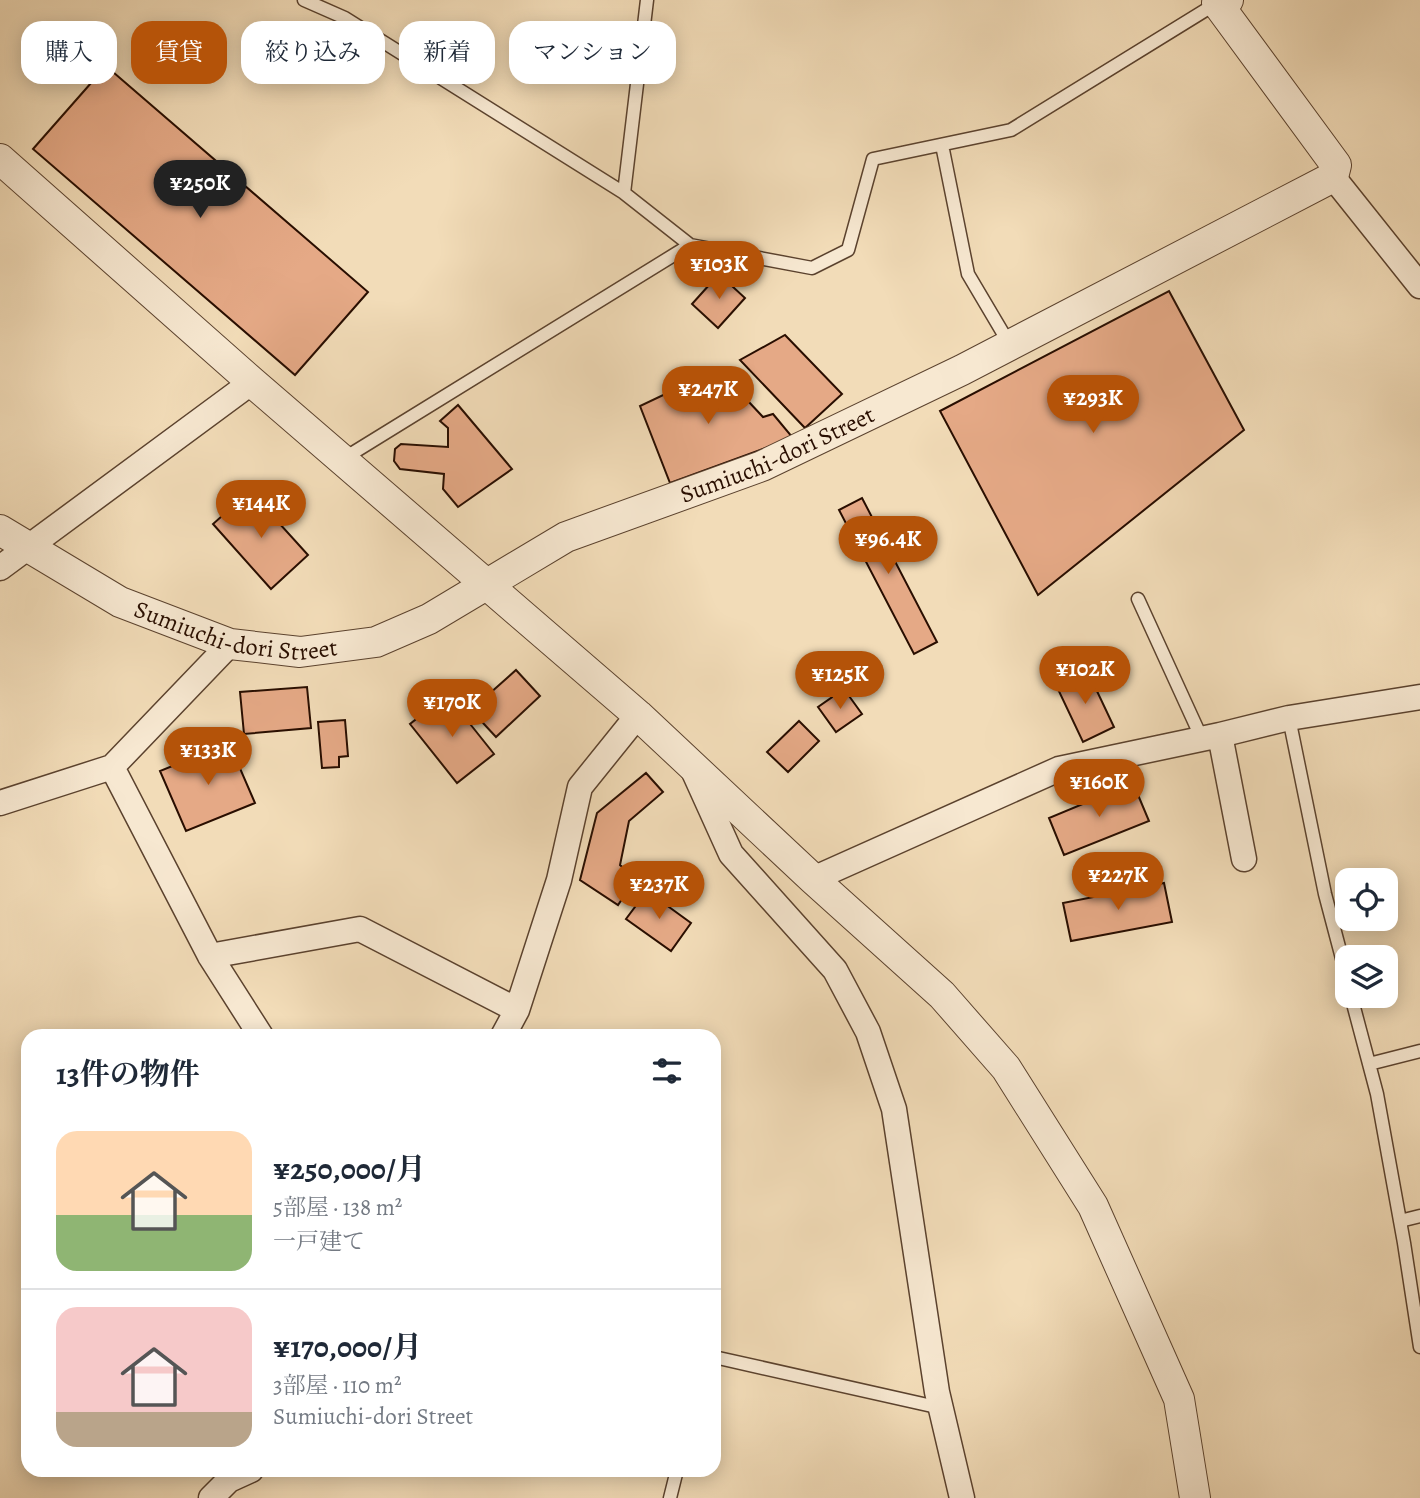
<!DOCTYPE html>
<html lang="ja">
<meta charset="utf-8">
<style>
:root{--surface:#fff;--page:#f6f6f7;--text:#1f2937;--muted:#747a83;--line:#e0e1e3;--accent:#b45309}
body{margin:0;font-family:Alegreya,"Noto Serif JP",serif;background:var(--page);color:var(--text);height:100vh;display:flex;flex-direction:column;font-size:26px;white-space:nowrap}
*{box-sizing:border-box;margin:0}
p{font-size:23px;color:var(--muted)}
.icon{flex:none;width:38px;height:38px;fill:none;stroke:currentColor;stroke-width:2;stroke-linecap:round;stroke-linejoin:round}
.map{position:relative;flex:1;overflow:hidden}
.drawer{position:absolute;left:21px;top:1029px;width:700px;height:448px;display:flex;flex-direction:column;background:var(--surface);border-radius:21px;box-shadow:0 4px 18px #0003}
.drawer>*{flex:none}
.hud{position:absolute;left:21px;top:21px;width:700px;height:63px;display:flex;gap:14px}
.tools{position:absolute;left:1335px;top:868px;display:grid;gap:14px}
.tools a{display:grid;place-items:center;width:63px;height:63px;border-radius:14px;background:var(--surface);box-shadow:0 4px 18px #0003;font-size:35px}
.price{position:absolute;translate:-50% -60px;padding:0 16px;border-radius:24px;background:var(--accent);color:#fff;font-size:23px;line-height:46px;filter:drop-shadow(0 2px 4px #0008)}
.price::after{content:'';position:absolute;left:50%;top:42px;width:21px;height:16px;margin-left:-10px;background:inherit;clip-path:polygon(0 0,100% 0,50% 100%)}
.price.on{background:#222;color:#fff}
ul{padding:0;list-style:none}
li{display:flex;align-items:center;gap:21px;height:175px;padding:0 35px}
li+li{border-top:2px solid var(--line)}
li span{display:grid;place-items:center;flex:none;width:196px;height:140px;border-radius:21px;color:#555}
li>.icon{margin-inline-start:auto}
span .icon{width:84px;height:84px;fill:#fffc;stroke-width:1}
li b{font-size:30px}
h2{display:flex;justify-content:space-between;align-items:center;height:84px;padding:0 35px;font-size:30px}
.pill{padding:0 24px;border-radius:21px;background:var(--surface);box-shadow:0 4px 18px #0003;font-size:24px;line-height:63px}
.pill.on{background:var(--accent);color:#fff}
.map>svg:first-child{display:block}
.building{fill:#e5a986;stroke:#290e00;stroke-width:2}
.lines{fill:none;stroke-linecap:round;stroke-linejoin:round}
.service-casing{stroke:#5b422e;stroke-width:15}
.minor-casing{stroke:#5b422e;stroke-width:27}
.tertiary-casing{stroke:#5b422e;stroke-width:32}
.service{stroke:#f7e8d1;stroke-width:12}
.minor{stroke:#f7e8d1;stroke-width:24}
.tertiary{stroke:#f7e8d1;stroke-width:30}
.labels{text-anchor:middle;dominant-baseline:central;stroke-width:5;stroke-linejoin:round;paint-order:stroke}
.street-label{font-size:24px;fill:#290e00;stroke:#f7e8d1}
</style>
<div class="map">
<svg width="1420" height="1498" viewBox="0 0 1420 1498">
<rect width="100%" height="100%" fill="#f2dcb8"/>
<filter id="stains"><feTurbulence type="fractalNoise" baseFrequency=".00286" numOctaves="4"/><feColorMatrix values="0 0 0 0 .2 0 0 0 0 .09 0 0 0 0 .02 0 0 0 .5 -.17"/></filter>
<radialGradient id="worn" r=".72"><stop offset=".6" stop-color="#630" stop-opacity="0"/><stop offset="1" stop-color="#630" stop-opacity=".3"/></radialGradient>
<path class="building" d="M106,66L368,292L295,375L33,149Z
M719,274L745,298L718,328L692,304Z
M1169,291L1244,430L1038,595L940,411Z
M785,335L842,394L805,428L740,360Z
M718,369L763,417L773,414L793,438L670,483L640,406Z
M458,405L512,469L458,507L443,489L444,474L400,469L394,461L395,449L401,444L448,447V428L440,421Z
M250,491L308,555L271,589L213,524Z
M862,498L937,642L914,654L839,510Z
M516,670L540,696L496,737L471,710Z
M1087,670L1114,727L1083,742L1056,685Z
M307,687L311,728L244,734L240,692Z
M844,689L862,714L836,732L818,707Z
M447,695L494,754L457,783L410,724Z
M345,720L348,756L339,757V767L322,768L318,722Z
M799,721L819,741L788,772L767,752Z
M229,743L255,803L186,831L160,771Z
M646,773L663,792L629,821L620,865L636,878L618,905L580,880L597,813Z
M1133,783L1149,821L1064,855L1049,818Z
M1164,883L1172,922L1071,941L1063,903Z
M647,891L691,923L671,951L626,919Z"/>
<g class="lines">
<defs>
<path id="service" d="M304,0L345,18L624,193L690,245
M942,145L968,274L1010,345
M624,193L647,0
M343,459L690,245L812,268L848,250L873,159L1011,130L1217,3
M1138,599L1202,739
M1289,718L1325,894L1348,981
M1351,996L1377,1094L1404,1243L1420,1347
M1369,1064L1420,1051
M1400,1221L1420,1216
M714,1357L941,1408
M670,1498L677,1470"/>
<path id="minor" d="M1333,177L1420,286
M0,568L252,382
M112,767L210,956L261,1036
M693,770L731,854L835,970L868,1032L894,1109L937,1392L962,1498
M0,803L112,767L230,644
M1244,859L1220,735L1289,718L1420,697
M813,879L1059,769L1220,735
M210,956L360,929L517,1010
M503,1036L517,1010L559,880L580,787L638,715
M211,1498L229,1480L251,1470"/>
<g id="tertiary">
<path d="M0,159L252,382L638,715L813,879L942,995L1006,1068L1093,1206L1179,1399L1195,1498"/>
<path id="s1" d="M0,530L120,602L230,644L300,652L376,642L429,619L566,537L762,466L962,370L1333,177L1336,165L1217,3L1228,0"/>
</g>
</defs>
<use href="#service" class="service-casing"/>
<use href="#minor" class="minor-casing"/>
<use href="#tertiary" class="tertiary-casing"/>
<use href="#service" class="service"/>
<use href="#minor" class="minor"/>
<use href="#tertiary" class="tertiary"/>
</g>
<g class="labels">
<g class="street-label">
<text stroke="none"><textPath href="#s1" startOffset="849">Sumiuchi-dori Street</textPath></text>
<text stroke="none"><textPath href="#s1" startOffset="261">Sumiuchi-dori Street</textPath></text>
</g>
</g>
<rect width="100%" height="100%" filter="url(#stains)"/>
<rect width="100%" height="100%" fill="url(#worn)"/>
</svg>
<div class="tools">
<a><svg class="icon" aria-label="locate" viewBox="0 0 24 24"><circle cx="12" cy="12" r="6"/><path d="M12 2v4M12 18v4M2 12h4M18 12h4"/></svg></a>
<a><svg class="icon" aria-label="layers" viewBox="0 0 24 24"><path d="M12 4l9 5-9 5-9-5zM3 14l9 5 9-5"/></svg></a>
</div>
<b class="price on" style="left:200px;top:220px">¥250K</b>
<b class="price" style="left:719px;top:301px">¥103K</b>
<b class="price" style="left:708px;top:426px">¥247K</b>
<b class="price" style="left:1093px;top:435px">¥293K</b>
<b class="price" style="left:261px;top:540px">¥144K</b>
<b class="price" style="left:888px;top:576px">¥96.4K</b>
<b class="price" style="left:1085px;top:706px">¥102K</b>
<b class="price" style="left:840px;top:711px">¥125K</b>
<b class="price" style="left:452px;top:739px">¥170K</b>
<b class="price" style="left:208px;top:787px">¥133K</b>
<b class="price" style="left:1099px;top:819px">¥160K</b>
<b class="price" style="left:1118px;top:912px">¥227K</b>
<b class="price" style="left:659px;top:921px">¥237K</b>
<div class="hud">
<a class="pill">購入</a>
<a class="pill on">賃貸</a>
<a class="pill">絞り込み</a>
<a class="pill">新着</a>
<a class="pill">マンション</a>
</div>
<section class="drawer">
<h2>13件の物件<svg class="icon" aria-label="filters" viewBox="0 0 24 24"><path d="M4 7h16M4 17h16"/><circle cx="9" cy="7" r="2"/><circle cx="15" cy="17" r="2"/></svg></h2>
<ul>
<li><span style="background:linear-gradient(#ffd9b3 60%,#8fb573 0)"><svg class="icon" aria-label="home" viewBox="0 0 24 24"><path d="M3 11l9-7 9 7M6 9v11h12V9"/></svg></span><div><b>¥250,000/月</b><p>5部屋 · 138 m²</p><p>一戸建て</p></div></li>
<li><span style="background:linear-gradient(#f6c9c9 75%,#b9a48a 0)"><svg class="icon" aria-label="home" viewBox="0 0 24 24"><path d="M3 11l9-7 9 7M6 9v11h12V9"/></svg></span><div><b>¥170,000/月</b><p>3部屋 · 110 m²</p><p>Sumiuchi-dori Street</p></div></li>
</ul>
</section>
</div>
